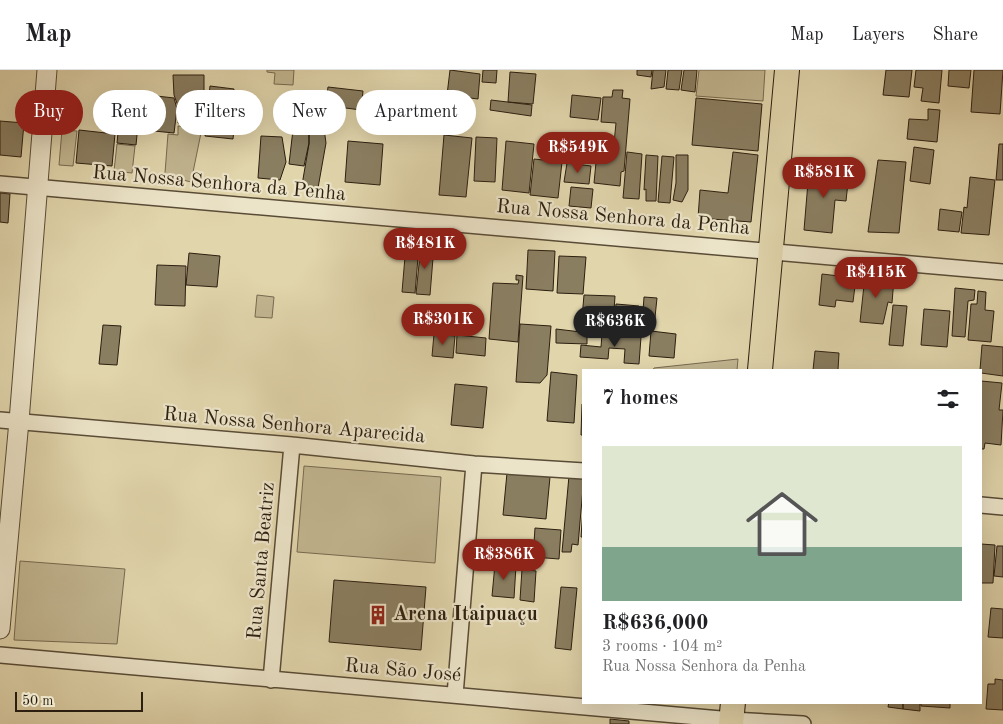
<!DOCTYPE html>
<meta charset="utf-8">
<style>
:root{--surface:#fff;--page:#f6f6f6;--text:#202124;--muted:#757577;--line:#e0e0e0;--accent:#8f2418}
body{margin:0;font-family:"Old Standard TT",serif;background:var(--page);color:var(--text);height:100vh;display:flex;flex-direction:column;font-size:19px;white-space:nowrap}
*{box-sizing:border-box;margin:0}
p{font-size:16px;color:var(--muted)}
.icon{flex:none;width:28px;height:28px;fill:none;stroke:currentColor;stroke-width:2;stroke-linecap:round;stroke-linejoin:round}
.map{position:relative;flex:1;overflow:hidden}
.panel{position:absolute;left:582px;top:299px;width:400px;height:335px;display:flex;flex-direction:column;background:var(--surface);border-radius:0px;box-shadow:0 5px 20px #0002}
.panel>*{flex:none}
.hud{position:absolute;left:15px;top:20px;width:475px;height:45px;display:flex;gap:10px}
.scale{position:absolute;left:15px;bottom:12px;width:128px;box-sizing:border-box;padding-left:5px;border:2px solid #2c1f10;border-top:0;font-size:14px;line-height:18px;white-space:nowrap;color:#2c1f10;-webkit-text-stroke:4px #ece4c9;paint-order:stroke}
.price{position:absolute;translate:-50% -42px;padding:0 11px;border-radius:18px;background:var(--accent);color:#fff;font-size:16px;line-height:32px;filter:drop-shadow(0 1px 2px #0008)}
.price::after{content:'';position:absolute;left:50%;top:30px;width:15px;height:11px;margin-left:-8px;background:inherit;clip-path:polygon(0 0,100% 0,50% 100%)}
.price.selected{background:#222;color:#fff}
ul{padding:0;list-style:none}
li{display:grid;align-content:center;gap:10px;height:265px;padding:0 20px}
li+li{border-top:1px solid var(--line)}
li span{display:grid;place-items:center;height:155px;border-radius:0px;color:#555}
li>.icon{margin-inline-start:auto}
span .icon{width:90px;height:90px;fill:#fffc;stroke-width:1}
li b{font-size:21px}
h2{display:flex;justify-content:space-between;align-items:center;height:60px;padding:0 20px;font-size:21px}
.chip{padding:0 18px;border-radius:22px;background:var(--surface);box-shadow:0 5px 20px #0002;font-size:18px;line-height:45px}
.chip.selected{background:var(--accent);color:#fff}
header{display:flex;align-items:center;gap:30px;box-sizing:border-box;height:70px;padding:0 25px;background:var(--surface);border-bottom:1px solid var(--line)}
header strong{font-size:24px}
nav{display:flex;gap:28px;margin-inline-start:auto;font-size:18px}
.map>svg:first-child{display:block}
.green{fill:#c2b691;stroke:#776a50}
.building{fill:#8a7e61;stroke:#2c1f10}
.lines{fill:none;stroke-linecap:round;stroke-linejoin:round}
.minor-casing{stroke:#594c37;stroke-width:18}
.tertiary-casing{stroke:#594c37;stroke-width:21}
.primary-casing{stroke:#2c1f10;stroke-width:26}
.minor{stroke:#ece4c9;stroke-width:15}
.tertiary{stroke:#ece4c9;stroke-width:19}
.primary{stroke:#e1d5ac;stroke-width:24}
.labels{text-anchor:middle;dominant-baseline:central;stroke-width:4.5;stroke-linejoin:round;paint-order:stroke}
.street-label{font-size:20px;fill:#2c1f10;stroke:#ece4c9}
.poi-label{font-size:20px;font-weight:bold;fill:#2c1f10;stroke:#ece4c9;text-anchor:start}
</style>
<header>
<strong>Map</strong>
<nav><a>Map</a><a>Layers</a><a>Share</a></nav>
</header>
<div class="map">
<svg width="1003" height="654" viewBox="0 0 1003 654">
<rect width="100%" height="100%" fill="#e1d5ac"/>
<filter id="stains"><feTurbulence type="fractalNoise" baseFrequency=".004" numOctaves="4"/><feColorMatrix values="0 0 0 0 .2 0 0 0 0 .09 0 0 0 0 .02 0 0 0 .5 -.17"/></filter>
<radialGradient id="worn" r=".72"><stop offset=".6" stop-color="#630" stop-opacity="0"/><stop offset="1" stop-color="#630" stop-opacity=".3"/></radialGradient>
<path class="green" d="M267,0H294L293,15L274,14L275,3L267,2Z
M699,0H765L763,31L696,26Z
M178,56L202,58L191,112L167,106L165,103L168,64L178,65Z
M62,60L77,61L73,96L59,95Z
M117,74L135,76L132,103L114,101Z
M257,225L274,227L272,248L255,247Z
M738,289L737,300H653L654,298Z
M304,396L441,407L435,493L297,482Z
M20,491L125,499L117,574L14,570Z"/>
<path class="building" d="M450,0L480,4L478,29L447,25Z
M483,0H497L496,13L482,12Z
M637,0H652L651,7L637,5Z
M653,0H666L664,17L651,19Z
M668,0H682L679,20L666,19Z
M684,0H697L695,22L681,20Z
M886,0H912L909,27L883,25Z
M916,0H942L939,33L921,31L923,18L914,17Z
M949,0H971L969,18L948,16Z
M974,0H1003L1000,44L971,42Z
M510,2L536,4L533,34L508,32Z
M173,5H204V54L178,53L179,39L174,25Z
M210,16L234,19L231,50H235L233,69L205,66Z
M328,17L363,21L361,40L338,37L336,51L324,49Z
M613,20H623L622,28L630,29L624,101L621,102L620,116L594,113L598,72L614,73L616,53L601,52L603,27H612Z
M148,25L174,28L177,39L174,63L144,60Z
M572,25L601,28L598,50L570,47Z
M696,28L762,34L758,81L692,75Z
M491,30L532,35L531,46L490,40Z
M928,39L940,40L937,72L907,69L909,49L928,50Z
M310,42L322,44L326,73L318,118L302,115L309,74Z
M120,43L139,45L136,75L117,73Z
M0,51L24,53L21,87L0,85Z
M294,51L308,52L309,73L304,96L289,94Z
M79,60L115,64L112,96L76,93Z
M444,65L472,68L466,127L439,125Z
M261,66L282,67L286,92L280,110L258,108Z
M476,67L497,68L495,112L474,111Z
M348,71L383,74L380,115L345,112Z
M506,71L534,74L529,123L502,120Z
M999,74H1003V110H996Z
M914,77L934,80L930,114L910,111Z
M627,82L642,84L639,129L623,128Z
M733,82L758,85L751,152L698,148L700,120L728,123Z
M646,85L658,86L656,131H646V119L644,120Z
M676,85H688V120L682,132L673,130L676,113Z
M662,86L674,87L670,133L658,132Z
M534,89L562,92L558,128L530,125Z
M878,90L906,92L899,163L868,162Z
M567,93L591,96L589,114L564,112Z
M809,100L849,103L846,131L835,130L832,163L804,160Z
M970,107L995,110L989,165L961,163L964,137L967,138Z
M571,117L593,119L591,138L569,136Z
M0,123L10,124L8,153L0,152Z
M940,139L962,142L959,162L938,160Z
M406,175L419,176L415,223L402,222Z
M421,175L434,176L430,225L416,224Z
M528,180L555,181L553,221L526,219Z
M189,183L220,186L217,217L186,215Z
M559,186L586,187L583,224L557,223Z
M157,195L186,196L185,236L155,235Z
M822,204L856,208L853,232L836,230L835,237L819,235Z
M516,205L523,206L518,272L489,269L493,213L518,214L519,210H516Z
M865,206L894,208L892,233L888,232L883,254L860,252Z
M955,218L975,220L974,230L968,231L965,267L952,266Z
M978,221L986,222L985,240L994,241L991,272L968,270L971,234H977Z
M584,225L615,226L614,241H608L607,260L581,259Z
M644,227L657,228L654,257L642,256Z
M616,234L639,236L637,265L613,264Z
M893,235L907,236L903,276L889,275Z
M924,239L950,241L947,277L921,275Z
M413,243L428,245L427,262L412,260Z
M520,254L551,256L547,305L540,313L516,312Z
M103,255L121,256L117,295L99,294Z
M556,259L581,262L587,266V274L556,273Z
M651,261L676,264L674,288L649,286Z
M434,264L455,266L453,288L432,286Z
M602,264L641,267L639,294L624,293L625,279L609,278L608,289L580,287L581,275L601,277Z
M457,265L486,268L485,286L456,283Z
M982,275L1003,277V306L981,303V300H980Z
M815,281L839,283L838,300H813Z
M551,302L577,305L574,353L547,351Z
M981,311L1002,313L999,340H1003L1001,375L985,373L984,379H981Z
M455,314L487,317L483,358L451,355Z
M582,334H584V365H581Z
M507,403L550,407L546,449L503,445Z
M569,406L584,407L578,475L572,474L571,482H562Z
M584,424V467H581Z
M535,458L561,460L559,489L533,487Z
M981,474L995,475L993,513H981Z
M997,476H1003V507L994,506Z
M495,494L516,496L514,528L492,526Z
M522,499L536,501L534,532L520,530Z
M334,510L426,517L421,580L329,572Z
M561,517L577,518L571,580L555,578Z
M991,538L1003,539V568L988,567Z
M995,609L1003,610V640L986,639L988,614H995Z
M889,632H903V639L888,637Z
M903,632H920V641L903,639Z
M921,632H950V638L921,636Z
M610,649L629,651V654H610Z"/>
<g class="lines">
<defs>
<path id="minor" d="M0,114L1003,202
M0,350L292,375L474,394L584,401
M981,435L1003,437
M0,585L732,650L803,654
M271,610L292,375
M455,625L474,394"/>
<path id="tertiary" d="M0,559L19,351L47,0"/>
<path id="primary" d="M760,300L787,0
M731,654L733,632"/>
</defs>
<use href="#minor" class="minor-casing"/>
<use href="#tertiary" class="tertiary-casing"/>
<use href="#primary" class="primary-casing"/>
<use href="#minor" class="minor"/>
<use href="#tertiary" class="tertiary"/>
<use href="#primary" class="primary"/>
</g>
<defs>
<symbol id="building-bare" viewBox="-9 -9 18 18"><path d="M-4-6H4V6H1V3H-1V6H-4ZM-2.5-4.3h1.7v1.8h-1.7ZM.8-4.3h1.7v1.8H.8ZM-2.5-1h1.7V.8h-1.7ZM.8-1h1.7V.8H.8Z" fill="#8f2418" stroke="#ece4c9" stroke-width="2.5" paint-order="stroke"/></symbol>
</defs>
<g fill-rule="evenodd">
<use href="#building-bare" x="364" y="531" width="28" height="28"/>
</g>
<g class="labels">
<g class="street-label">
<text transform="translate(219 114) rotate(5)">Rua Nossa Senhora da Penha</text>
<text transform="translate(623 148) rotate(5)">Rua Nossa Senhora da Penha</text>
<text transform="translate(294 356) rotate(5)">Rua Nossa Senhora Aparecida</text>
<text transform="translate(262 491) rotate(-85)">Rua Santa Beatriz</text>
<text transform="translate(403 601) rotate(5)">Rua São José</text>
</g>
<g class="poi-label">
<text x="393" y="545">Arena Itaipuaçu</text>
</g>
</g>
<rect width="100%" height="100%" filter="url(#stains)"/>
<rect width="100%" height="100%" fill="url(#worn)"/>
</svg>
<div class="scale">50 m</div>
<b class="price" style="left:578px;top:104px">R$549K</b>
<b class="price" style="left:824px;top:129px">R$581K</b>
<b class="price" style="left:425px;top:200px">R$481K</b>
<b class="price" style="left:876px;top:229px">R$415K</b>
<b class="price" style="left:443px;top:276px">R$301K</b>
<b class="price selected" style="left:615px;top:278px">R$636K</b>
<b class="price" style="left:504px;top:511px">R$386K</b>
<div class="hud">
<a class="chip selected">Buy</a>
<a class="chip">Rent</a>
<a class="chip">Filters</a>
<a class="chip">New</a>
<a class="chip">Apartment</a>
</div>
<section class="panel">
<h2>7 homes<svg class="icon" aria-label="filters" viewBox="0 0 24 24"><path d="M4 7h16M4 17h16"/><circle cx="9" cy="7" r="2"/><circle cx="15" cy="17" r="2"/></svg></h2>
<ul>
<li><span style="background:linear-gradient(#dfe7d0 65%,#7fa58c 0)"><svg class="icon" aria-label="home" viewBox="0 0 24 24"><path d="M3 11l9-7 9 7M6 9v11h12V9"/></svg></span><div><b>R$636,000</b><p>3 rooms · 104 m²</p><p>Rua Nossa Senhora da Penha</p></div></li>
</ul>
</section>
</div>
